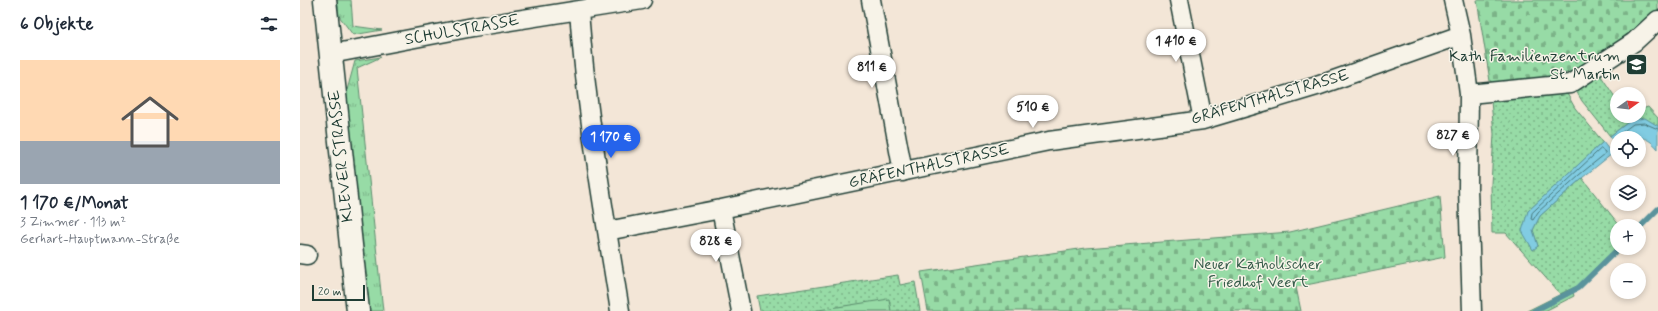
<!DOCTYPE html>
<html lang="de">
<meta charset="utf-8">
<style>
:root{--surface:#fff;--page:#f6f6f7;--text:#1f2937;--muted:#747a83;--line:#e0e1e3;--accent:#2563eb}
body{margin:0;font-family:Mynerve,sans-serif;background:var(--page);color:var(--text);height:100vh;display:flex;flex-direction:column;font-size:15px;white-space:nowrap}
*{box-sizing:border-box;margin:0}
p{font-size:13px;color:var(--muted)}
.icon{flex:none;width:22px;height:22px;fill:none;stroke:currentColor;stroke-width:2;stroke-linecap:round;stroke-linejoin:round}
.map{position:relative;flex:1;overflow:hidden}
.drawer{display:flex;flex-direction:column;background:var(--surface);width:300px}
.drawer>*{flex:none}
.needle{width:26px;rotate:75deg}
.controls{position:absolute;left:1310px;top:87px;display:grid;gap:8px}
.controls a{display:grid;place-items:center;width:36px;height:36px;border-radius:50%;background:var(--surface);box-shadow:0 2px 6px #0003;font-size:20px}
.scale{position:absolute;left:12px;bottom:10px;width:53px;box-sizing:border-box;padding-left:4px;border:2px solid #1f3d34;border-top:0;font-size:11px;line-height:14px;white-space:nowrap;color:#1f3d34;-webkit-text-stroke:3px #f7f3e8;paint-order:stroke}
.price{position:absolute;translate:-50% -34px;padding:0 9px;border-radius:14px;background:#fff;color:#222;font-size:13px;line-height:26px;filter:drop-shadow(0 1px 2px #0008)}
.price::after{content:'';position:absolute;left:50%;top:24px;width:12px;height:9px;margin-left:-6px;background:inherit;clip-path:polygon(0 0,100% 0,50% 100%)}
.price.active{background:var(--accent);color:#fff}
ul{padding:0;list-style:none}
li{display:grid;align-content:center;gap:8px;height:212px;padding:0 20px}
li+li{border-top:1px solid var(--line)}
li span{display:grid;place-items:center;height:124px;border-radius:0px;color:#555}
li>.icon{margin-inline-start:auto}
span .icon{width:72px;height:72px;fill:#fffc;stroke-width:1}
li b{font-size:17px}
h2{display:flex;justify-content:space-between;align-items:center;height:48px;padding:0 20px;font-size:17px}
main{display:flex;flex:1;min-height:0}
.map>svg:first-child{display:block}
.grass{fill:url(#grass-tufts);stroke:#5b8c6d}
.cemetery{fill:url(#cemetery-stones);stroke:#5b8c6d}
.park{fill:url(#park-dots);stroke:#5b8c6d}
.pitch{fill:#97dba6;stroke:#5b8c6d}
.water{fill:#81cce2;stroke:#5a939c}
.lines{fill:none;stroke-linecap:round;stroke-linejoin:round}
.shore{stroke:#46767a;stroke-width:1}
.stream{stroke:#5a939c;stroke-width:5.5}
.minor-casing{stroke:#1f3d34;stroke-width:21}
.secondary-casing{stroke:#1f3d34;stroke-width:25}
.minor{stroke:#f7f3e8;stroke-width:18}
.secondary{stroke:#f7f3e8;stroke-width:22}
.labels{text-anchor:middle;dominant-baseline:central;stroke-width:3;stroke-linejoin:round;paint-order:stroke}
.street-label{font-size:16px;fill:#1f3d34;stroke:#f7f3e8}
.poi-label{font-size:16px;fill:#1f3d34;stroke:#f7f3e8;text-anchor:end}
.park-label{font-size:16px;fill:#375d4b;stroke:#f7f3e8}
</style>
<main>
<section class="drawer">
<h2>6 Objekte<svg class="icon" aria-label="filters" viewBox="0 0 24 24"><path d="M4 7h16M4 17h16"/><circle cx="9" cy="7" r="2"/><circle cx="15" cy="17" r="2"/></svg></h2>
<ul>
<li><span style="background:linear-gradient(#ffd9b3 65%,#9aa5b1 0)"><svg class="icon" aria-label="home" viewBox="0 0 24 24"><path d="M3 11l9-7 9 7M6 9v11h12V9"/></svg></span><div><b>1 170 €/Monat</b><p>3 Zimmer · 113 m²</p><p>Gerhart-Hauptmann-Straße</p></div></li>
</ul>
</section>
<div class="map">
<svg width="1358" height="311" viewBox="0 0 1358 311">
<defs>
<pattern id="grass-tufts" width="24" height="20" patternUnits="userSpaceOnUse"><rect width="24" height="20" fill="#97dba6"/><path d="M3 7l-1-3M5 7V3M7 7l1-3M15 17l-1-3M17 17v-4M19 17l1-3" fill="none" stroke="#7bb388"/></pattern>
<pattern id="cemetery-stones" width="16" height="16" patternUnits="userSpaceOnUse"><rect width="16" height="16" fill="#97dba6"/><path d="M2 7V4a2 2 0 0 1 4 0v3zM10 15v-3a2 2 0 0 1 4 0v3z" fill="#7bb388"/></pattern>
<pattern id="park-dots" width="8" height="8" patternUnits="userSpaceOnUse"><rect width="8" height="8" fill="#97dba6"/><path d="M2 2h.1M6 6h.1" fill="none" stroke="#7bb388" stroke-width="1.8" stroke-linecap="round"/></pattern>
</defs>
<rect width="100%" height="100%" fill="#f3e6d7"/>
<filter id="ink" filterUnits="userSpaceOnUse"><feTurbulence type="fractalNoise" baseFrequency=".025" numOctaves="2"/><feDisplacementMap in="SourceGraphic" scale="8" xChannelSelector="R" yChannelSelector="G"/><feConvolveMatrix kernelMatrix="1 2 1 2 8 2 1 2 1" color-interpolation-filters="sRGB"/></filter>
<g filter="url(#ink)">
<path class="grass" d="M37,0H51L53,26L82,30L53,35L39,16Z
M81,57L57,68L83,311H69L46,94L55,61Z
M1358,207V212L1339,230L1338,226Z
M1317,247V248H1321L1279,289L1273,292L1274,296L1245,311H1227L1277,286Z"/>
<path class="cemetery" d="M1177,0H1358V12L1334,36L1331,31C1313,45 1288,67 1266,73C1244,80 1220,82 1196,85L1190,81Z
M1140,196L1145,257L996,287L1001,311H628L621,272L786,248L990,232Z"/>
<path class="park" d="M1326,54L1301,76L1317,100V116H1339V110L1348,107L1358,118V126C1334,112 1329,122 1310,136L1282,101L1275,89Z
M1265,90L1275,108L1303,142L1228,211L1233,249L1238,246L1233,230L1240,216L1282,178L1320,226H1317V247L1277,286L1260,294L1206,233H1192L1191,184L1194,134L1191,101Z
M598,275L600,285L615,282L620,311H460L457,296Z"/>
<path class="pitch" d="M589,299L591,311H512Z"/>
<path class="water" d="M1345,118L1358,126V149C1345,133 1336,138 1317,138V145L1310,136L1331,120Z
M1303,142L1312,154L1282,178L1240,216L1233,230L1238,246L1233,250L1222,231L1228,211Z"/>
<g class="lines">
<path class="shore" d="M1317,139V136L1333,124L1344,123L1358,129
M1301,149L1305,152V154L1279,175L1238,212L1233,220L1231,219L1232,213Z"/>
<path class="stream" d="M1339,228L1358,209
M1234,311L1278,288L1319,248"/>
<defs>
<path id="minor" d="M571,0L603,172
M879,0L903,120
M1153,0L1161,35L1169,94L1168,188L1172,311
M279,10C286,111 304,211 320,311
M31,54L173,27L342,0
M1169,94L1270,84L1334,42L1358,20
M421,209L441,311
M307,231L421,209L749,141L903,120L1017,86L1161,35
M0,254L7,255"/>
<path id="secondary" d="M25,0L58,311"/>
</defs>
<use href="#minor" class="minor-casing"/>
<use href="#secondary" class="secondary-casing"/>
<use href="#minor" class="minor"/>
<use href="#secondary" class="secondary"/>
</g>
</g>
<defs>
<symbol id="school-square" viewBox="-11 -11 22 22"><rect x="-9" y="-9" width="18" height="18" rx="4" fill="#1f3d34" stroke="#f7f3e8"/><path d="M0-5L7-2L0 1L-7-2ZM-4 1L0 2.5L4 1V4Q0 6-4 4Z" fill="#fff"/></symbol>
</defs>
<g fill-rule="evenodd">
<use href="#school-square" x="1324" y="52" width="25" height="25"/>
</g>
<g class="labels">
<g class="street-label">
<text transform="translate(162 30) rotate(-10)">SCHULSTRASSE</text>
<text transform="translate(970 97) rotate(-16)">GRÄFENTHALSTRASSE</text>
<text transform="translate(41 156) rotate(-96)">KLEVER STRASSE</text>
<text transform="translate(629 166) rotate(-12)">GRÄFENTHALSTRASSE</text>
</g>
<g class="poi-label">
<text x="1320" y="56">Kath. Familienzentrum<tspan x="1320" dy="18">St. Martin</tspan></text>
</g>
<g class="park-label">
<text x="958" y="264">Neuer Katholischer<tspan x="958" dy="18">Friedhof Veert</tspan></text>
</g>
</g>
</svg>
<div class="controls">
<a><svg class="needle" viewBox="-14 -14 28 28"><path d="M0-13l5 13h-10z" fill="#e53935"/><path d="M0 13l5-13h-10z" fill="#747a83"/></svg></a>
<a><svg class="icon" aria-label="locate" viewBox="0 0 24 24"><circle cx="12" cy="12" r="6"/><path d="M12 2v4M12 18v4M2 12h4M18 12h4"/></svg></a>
<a><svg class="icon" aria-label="layers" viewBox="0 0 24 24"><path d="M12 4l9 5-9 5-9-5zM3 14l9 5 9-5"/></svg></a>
<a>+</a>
<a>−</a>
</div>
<div class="scale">20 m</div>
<b class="price" style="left:876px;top:63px">1 410 €</b>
<b class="price" style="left:572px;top:89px">811 €</b>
<b class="price" style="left:733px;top:129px">510 €</b>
<b class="price" style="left:1153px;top:157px">827 €</b>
<b class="price active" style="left:311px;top:159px">1 170 €</b>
<b class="price" style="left:416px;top:263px">828 €</b>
</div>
</main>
